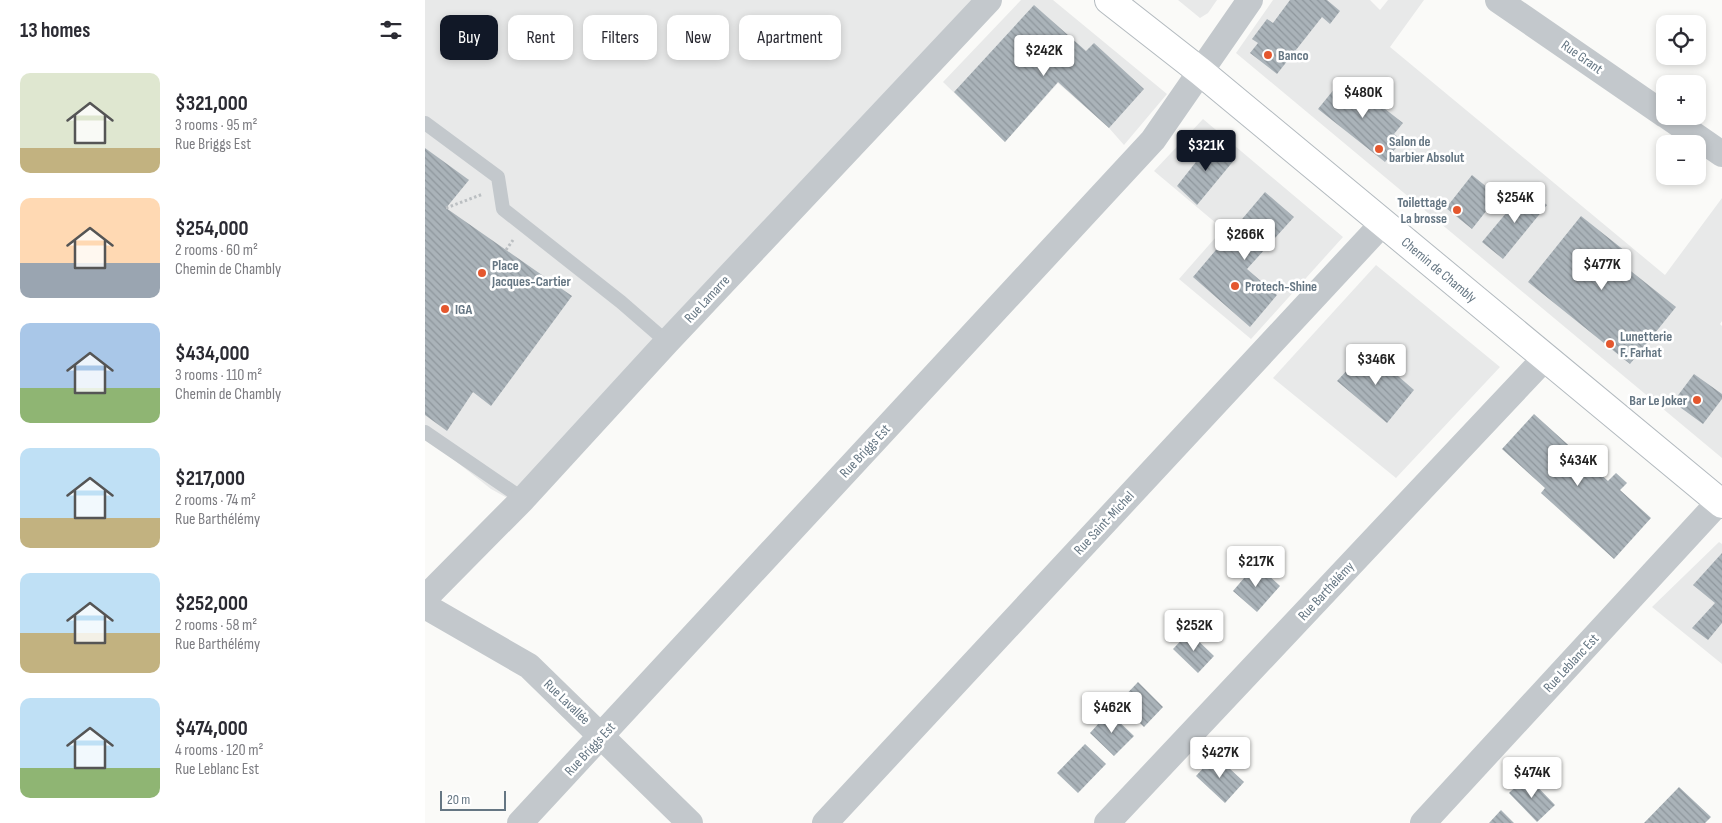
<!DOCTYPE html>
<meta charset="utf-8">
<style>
:root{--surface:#fff;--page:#f2f2f3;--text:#2b2b33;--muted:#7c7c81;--accent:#111827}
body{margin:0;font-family:"Sofia Sans Condensed",sans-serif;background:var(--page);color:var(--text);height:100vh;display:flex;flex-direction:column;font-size:19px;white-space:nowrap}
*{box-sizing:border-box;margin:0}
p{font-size:16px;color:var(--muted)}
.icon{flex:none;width:28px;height:28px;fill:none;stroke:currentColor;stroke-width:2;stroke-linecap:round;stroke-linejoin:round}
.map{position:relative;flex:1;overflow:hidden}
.panel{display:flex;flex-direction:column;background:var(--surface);width:425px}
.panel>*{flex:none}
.hud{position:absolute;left:15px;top:15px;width:475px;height:45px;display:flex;gap:10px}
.tools{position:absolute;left:1231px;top:15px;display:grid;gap:10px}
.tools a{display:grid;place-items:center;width:50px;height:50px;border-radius:10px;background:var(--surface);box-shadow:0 2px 8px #0003;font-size:25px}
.scale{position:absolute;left:15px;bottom:12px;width:66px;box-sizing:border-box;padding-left:5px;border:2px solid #657683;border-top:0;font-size:14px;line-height:18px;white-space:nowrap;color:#657683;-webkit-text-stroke:4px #fff;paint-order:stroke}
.price{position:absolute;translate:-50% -42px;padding:0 11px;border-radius:5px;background:#fff;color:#222;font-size:16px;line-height:32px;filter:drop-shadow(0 1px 2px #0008)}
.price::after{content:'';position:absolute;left:50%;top:30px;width:15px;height:11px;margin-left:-8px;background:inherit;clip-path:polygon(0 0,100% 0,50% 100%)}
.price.active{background:var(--accent);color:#fff}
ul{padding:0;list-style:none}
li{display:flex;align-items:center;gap:15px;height:125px;padding:0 20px}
li span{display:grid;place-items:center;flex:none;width:140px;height:100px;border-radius:10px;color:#555}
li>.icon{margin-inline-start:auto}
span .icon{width:60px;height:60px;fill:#fffc;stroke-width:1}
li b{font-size:21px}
h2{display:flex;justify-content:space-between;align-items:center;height:60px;padding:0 20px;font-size:21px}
.chip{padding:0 18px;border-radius:10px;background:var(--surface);box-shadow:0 2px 8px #0003;font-size:18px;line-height:45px}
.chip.active{background:var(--accent);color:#fff}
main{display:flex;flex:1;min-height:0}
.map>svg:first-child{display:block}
.built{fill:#e8e9e9}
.building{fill:url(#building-back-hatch)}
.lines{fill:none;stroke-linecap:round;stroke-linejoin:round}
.secondary-casing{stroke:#b3babf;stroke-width:30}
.path{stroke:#bbbfc2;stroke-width:3;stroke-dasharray:2.5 2.5;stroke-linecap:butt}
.service{stroke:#c3c8cc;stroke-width:14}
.minor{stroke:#c3c8cc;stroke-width:26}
.secondary{stroke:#fff;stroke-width:28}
.poi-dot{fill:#e4572e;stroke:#fff;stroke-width:2}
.labels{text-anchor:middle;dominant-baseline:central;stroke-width:5;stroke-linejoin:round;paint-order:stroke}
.poi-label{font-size:14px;font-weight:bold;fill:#657683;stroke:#fff;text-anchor:start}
.street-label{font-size:14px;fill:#657683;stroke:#fff}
</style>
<main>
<section class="panel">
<h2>13 homes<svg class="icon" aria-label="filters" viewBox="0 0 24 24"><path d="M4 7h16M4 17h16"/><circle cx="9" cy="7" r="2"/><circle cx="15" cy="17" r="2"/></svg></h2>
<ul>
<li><span style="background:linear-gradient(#dfe7d0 75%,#c2b280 0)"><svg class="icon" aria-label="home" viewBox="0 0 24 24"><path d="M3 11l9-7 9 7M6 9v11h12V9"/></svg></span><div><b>$321,000</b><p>3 rooms · 95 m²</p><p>Rue Briggs Est</p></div></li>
<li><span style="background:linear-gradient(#ffd9b3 65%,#9aa5b1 0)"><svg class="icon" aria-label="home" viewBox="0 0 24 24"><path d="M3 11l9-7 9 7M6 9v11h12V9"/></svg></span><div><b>$254,000</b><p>2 rooms · 60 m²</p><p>Chemin de Chambly</p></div></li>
<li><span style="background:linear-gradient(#a9c7e8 65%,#8fb573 0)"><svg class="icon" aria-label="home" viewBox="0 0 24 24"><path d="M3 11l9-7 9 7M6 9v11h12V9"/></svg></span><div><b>$434,000</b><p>3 rooms · 110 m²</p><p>Chemin de Chambly</p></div></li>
<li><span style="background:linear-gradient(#bfe0f5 70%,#c2b280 0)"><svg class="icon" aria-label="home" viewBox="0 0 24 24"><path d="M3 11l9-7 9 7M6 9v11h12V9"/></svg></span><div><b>$217,000</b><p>2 rooms · 74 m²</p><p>Rue Barthélémy</p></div></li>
<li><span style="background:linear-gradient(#bfe0f5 60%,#c2b280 0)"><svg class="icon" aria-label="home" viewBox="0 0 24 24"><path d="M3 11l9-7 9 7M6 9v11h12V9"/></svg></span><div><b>$252,000</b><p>2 rooms · 58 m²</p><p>Rue Barthélémy</p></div></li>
<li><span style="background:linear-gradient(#bfe0f5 70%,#8fb573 0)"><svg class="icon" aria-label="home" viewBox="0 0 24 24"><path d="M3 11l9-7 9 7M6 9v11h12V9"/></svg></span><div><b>$474,000</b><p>4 rooms · 120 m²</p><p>Rue Leblanc Est</p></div></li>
</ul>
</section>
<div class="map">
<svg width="1297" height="823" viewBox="0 0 1297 823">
<defs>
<pattern id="building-back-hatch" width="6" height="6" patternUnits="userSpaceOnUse" patternTransform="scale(1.25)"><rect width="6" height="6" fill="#aab3b9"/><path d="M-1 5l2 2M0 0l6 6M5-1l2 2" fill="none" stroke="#8e969c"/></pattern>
</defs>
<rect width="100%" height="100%" fill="#fafaf8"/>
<path class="built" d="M0,0H564L93,504L66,489L0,437Z
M596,0H628L742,94L699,145L684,128L633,83L580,142L518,82Z
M753,0H792L783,13L775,18Z
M848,0H945L955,10L963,0H999L965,47L1240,275L1297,198V321L1295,324L1297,326V458L811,53Z
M778,119L918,237L826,339L754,279L798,229L729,171Z
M951,265L1075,367L971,478L848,378Z
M1294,542L1297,544V664L1227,607Z"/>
<path class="building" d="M865,0H902L915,11L905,24L897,17L852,74L825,53L833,43L827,39L842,19L848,23Z
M609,5L661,51L669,43L719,89L684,128L633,82L580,142L529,92Z
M919,77L978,123L969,134L977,140L960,162L893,109Z
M789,139L810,159L772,205L752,186Z
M0,148L44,180L21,208L147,296L66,406L48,392L22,431L0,415Z
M1047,175L1073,196L1047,229L1021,208Z
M1102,188L1122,205L1078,259L1057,242Z
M840,192L869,217L822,269L852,295L825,327L768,277Z
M1156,216L1205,255L1197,264L1251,307L1205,364L1103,282Z
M942,349L989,390L962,423L912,381Z
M1269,374L1297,394V399L1278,424L1248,402Z
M1109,414L1183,481L1191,473L1202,483L1195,490L1226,518L1189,559L1116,493L1120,488L1077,449Z
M1297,553V623L1283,640L1267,628L1290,603L1268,585Z
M831,564L855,586L832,612L808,591Z
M764,632L789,656L773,673L748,649Z
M713,682L738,707L719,727L694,702Z
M684,712L709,736L689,756L665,733Z
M660,744L681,764L653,793L632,773Z
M790,755L819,782L800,803L771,776Z
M1102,776L1130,805L1112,822L1084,793Z
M1254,787L1286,817L1280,823H1219Z
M1076,810L1089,823H1064Z"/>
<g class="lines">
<defs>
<path id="secondary" d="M684,0L776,72L1297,504"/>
</defs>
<use href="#secondary" class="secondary-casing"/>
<path class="path" d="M21,208L58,194
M81,250L88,240"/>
<path class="service" d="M0,123L73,177L78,209L196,302L242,342
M0,432L98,499"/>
<path class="minor" d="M1073,0L1240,115
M1242,116L1297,154
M0,598L98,499L242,342L564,0
M0,606L104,666L265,823
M95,823L728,140L825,0
M400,823L958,223
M682,823L1120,358
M998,823L1294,502"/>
<use href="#secondary" class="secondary"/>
</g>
<g class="poi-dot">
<circle cx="843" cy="55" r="5"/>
<circle cx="954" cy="149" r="5"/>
<circle cx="1032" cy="210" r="5"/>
<circle cx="57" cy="273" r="5"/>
<circle cx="810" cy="286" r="5"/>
<circle cx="20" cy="309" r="5"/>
<circle cx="1185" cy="344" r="5"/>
<circle cx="1272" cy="400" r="5"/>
</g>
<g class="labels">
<g class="poi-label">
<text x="853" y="55">Banco</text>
<text x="964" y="141">Salon de<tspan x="964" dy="16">barbier Absolut</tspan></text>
<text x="1022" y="202" text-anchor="end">Toilettage<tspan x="1022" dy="16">La brosse</tspan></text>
<text x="67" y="265">Place<tspan x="67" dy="16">Jacques-Cartier</tspan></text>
<text x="820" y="286">Protech-Shine</text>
<text x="30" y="309">IGA</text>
<text x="1195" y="336">Lunetterie<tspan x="1195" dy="16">F. Farhat</tspan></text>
<text x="1262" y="400" text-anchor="end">Bar Le Joker</text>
</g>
<g class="street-label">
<text transform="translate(1157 57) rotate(35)">Rue Grant</text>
<text transform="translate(1014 270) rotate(40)">Chemin de Chambly</text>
<text transform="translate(282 299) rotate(-47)">Rue Lamarre</text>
<text transform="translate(440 451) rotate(-47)">Rue Briggs Est</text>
<text transform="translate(679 523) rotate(-47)">Rue Saint-Michel</text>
<text transform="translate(901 591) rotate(-47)">Rue Barthélémy</text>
<text transform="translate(1146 663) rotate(-47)">Rue Leblanc Est</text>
<text transform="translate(142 702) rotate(44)">Rue Lavallée</text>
<text transform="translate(165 749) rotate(-47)">Rue Briggs Est</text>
</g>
</g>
</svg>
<div class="tools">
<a><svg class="icon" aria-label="locate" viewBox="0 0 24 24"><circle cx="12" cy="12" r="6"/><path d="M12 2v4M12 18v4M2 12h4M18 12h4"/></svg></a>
<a>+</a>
<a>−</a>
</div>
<div class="scale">20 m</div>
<b class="price" style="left:619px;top:77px">$242K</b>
<b class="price" style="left:938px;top:119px">$480K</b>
<b class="price active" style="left:781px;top:172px">$321K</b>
<b class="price" style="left:1090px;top:224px">$254K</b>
<b class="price" style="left:820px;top:261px">$266K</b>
<b class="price" style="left:1177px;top:291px">$477K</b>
<b class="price" style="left:951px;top:386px">$346K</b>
<b class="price" style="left:1153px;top:487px">$434K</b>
<b class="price" style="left:831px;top:588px">$217K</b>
<b class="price" style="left:769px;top:652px">$252K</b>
<b class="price" style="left:687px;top:734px">$462K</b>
<b class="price" style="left:795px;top:779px">$427K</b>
<b class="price" style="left:1107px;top:799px">$474K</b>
<div class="hud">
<a class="chip active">Buy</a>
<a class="chip">Rent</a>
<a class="chip">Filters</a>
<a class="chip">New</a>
<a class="chip">Apartment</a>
</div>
</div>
</main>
